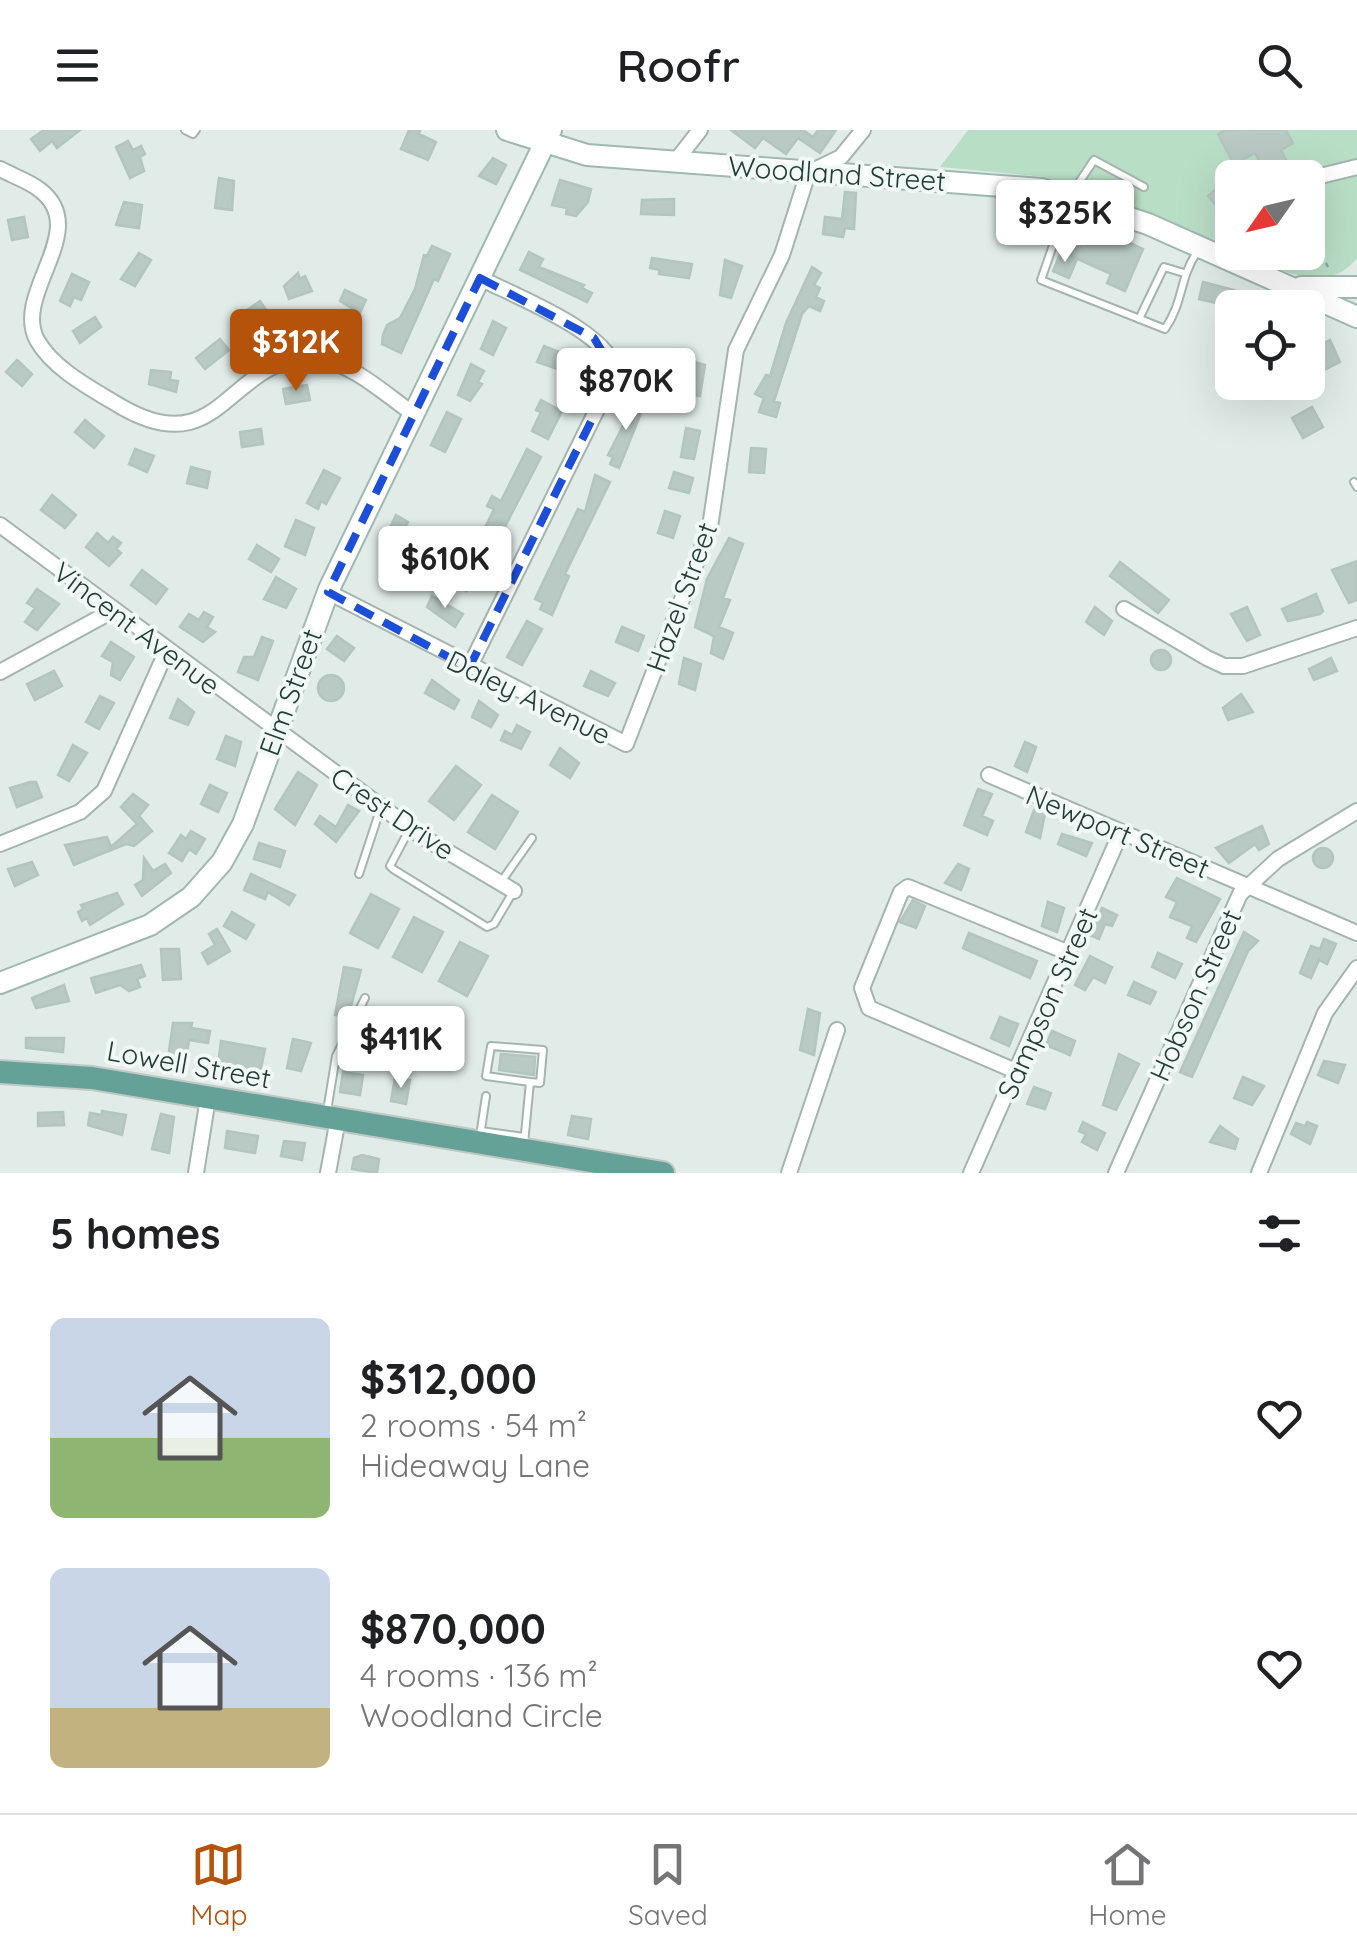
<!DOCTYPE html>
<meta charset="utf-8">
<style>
:root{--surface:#fff;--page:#f6f6f6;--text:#202124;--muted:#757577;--line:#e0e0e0;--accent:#b45309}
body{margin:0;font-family:Quicksand,sans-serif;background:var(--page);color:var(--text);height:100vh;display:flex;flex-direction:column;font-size:38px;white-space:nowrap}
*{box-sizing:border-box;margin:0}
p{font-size:32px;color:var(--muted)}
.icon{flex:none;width:55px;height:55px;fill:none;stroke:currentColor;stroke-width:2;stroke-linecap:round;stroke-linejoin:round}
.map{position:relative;height:1043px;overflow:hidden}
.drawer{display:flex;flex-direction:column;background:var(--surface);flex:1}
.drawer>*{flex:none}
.needle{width:65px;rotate:236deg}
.tools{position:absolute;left:1215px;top:30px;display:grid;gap:20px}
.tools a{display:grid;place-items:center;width:110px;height:110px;border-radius:15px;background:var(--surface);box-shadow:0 10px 40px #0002;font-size:50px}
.price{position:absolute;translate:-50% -85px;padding:0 22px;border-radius:10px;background:#fff;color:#222;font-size:32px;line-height:65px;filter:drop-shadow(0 2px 5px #0008)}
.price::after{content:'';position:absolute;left:50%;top:60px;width:30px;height:22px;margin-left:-15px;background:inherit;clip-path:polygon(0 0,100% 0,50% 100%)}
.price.current{background:var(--accent);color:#fff}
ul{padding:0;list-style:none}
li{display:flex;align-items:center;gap:30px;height:250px;padding:0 50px}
li span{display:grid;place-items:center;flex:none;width:280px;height:200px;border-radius:15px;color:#555}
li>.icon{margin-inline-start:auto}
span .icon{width:120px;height:120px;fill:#fffc;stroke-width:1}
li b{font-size:42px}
h2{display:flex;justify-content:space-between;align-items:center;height:120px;padding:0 50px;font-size:42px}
header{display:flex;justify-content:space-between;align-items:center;height:130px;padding:0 50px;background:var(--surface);font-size:45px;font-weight:600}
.menu{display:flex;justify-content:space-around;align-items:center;height:140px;border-top:2px solid var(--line);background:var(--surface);font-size:28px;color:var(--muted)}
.menu a{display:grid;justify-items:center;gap:5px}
.menu .current{color:var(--accent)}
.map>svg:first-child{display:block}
.green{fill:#b9dec6}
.building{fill:#b9c9c4;stroke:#b3c5bf;stroke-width:2.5}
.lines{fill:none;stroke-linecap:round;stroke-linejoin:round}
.lane-casing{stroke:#a4b4af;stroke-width:10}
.street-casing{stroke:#a4b4af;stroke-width:18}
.secondary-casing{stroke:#9fb8b1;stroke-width:24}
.primary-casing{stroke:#c1c9c7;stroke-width:26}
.path{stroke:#80b0a5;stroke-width:2.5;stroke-dasharray:5 8;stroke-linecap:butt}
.lane{stroke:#fff;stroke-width:6}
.street{stroke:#fff;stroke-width:14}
.secondary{stroke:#fff;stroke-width:20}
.primary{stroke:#64a297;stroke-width:22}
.marked{fill:none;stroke:#1d4ed8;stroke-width:8;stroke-dasharray:20 12;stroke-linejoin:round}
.labels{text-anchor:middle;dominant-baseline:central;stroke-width:8;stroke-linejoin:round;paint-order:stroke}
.street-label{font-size:28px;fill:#213d37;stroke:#f1f8f5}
</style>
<header><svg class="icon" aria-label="menu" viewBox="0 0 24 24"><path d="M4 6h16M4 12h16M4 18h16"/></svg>Roofr<svg class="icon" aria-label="search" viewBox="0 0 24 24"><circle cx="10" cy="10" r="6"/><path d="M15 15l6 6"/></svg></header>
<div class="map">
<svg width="1357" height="1043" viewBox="0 0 1357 1043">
<rect width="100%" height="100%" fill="#e1ece8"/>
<path class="green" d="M968,0H1357V128C1328,167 1275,138 1240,123L1308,122V48H1232V119L1135,77L1046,47L940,37Z"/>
<path class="building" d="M44,0H80L57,18L52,11L40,21L31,9Z
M409,0H420L419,4L436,12L428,30L401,19Z
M731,0H803L813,7L818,0H836L820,23L798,8L786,24L763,8L755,18Z
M1226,0H1286L1293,13L1281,20L1291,39L1268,48L1255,23L1234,34L1218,4Z
M128,11L133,20L141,16L145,24L140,27L144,41L130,48L116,17Z
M493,28L506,35L496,54L479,46Z
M219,48L234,51L232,80L215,78Z
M560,50L591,59L588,72L576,86L566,84L567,78L552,75Z
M1226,50L1232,62L1217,76L1208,66Z
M845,62L856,63L854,99L845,98L843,107L823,104L825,87L842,89Z
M674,69V85L641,84L642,70Z
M124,72L142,75L139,98L116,95Z
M24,87L28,107L12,110L8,90Z
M1085,93L1143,119L1125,161L1107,153L1111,144L1071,126Z
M432,116L450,124L438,151L434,149L401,223L382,214L383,205L387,195L400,188L415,159L424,125L427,126Z
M529,122L543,129L539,137L584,155L582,158L592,163L587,172L520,140Z
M1061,122L1077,129L1069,148L1053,141Z
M139,123L151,130L135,156L121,149Z
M652,128L692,134L689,148L659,144L660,140L650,138Z
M725,130L742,136L731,168L720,165Z
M812,137L821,143L814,155L820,158L816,167L824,171L820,181L809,176L802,184L774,271L780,273L776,287L759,282L764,268L755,264L766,245L770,246L786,193Z
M298,143L300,149L305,146L312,161L289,169L284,156Z
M72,144L89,152L81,170L74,167L70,176L60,171Z
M1203,152L1241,162L1237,178L1199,169Z
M345,160L366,170L360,183L340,171Z
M260,171L269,184L243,198L236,188Z
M95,187L101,197L80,213L73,201Z
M493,191L506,198L493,225L481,219Z
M220,209L229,220L205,239L196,228Z
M1330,210L1340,232L1316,244L1309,230L1317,226L1314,218Z
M544,216L581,231L575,245L537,232Z
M647,223L673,235L670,245L659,242L653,258L638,254Z
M17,230L32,244L22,256L6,242Z
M694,232L705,235L700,266L685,263Z
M471,234L484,241L478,252L482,254L470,271L458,265Z
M151,240L171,242L170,250L178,251L176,262L149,254Z
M307,255L310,270L286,274L283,259Z
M631,269L643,278L619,338L610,334L613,327L608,325L627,288L622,286Z
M541,270L562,281L548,309L532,301L541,282L536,280Z
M1312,277L1323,297L1303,308L1292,288Z
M447,282L461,289L445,322L431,315Z
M85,290L104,306L94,318L75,302Z
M686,298L700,301L694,329L681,327Z
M261,299L263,314L242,317L240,302Z
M751,318L766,319L764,343L749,342Z
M135,319L154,326L147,342L129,334Z
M527,319L541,327L498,410L483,402L494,379L487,376L492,366L501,371Z
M191,337L210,342L207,358L187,353Z
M324,340L340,348L326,374L321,371L318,379L307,373Z
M674,342L693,348L689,363L669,358Z
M595,345L610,352L565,444L569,446L552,485L540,479L543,473L535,469L578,379L585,382Z
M52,365L76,385L65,398L41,380Z
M665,381L680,386L673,408L658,403Z
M396,385L408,392L393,419L383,413Z
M296,390L314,398L305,425L285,416Z
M97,403L108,413L113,407L121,413L116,419L121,423L109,436L86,417Z
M729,408L743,414L723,468L730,470L719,497L733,503L723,529L711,523L714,506L695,497L707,449Z
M257,415L279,429L271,442L249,429Z
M474,426L488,434L477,453L472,451L466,461L458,456Z
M1357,431V470L1349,473L1332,440Z
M1120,432L1169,470L1158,483L1110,446Z
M142,440L167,459L156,474L131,455Z
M276,447L296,459L286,478L264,469Z
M37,459L59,474L37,500L25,492L35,478L27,473Z
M1316,464L1323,481L1320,484L1288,491L1282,479Z
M432,466L463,484L455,497L427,477Z
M1095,477L1112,491L1104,505L1086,492Z
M1247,477L1260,505L1247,511L1231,484Z
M204,482L213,487L207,497L215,502L203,512L180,497L189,484L199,490Z
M527,491L542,499L522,535L507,527Z
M622,497L644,506L638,521L616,512Z
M337,506L354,518L344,531L327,519Z
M262,507L273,511L258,550L238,542L244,527H254Z
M111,512L134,527L120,550L111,545L113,532L102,526Z
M1151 530a10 10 0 1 1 20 0a10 10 0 1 1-20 0Z
M684,528L701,534L695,560L679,554Z
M1331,528L1337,541L1314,550L1309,539Z
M54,541L62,556L35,570L27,554Z
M591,541L615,553L608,566L584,556Z
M318 558a13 13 0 1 1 26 0a13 13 0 1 1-26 0Z
M432,550L459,570L454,579L425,563Z
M1241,564L1253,582L1228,590L1223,578Z
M100,566L114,573L99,599L86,592Z
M178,569L194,582L188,595L170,588Z
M479,571L498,585L491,597L472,587Z
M517,595L530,602L521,619L501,610L505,601L512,605Z
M226,606L241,612L235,636L217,629Z
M1025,612L1036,617L1027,642L1015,636Z
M73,615L87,623L69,651L58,645Z
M560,618L579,633L570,648L550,635Z
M456,636L481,655L454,690L429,671Z
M298,642L317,655L295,695L275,679Z
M30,652H36L42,667L17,677L10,658Z
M210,655L227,663L218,682L201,674Z
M978,659L992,664L982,686L993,691L987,705L964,695Z
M133,664L148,675L139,686L152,701L134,716L126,714L74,735L65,715L107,707L111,717L137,694L121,677Z
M492,665L518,682L495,719L468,702Z
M348,675L359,681L336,712L315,694L320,686L336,697Z
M1034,680L1045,684L1040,708L1026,702Z
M1262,696L1269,714L1259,720L1255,714L1229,733L1216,718Z
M191,701L205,709L196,724L189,719L182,731L169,723L181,705L186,709Z
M1062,704L1092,713L1086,726L1058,714Z
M259,713L285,721L280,737L254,729Z
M1313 728a10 10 0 1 1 20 0a10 10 0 1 1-20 0Z
M144,728L153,741L165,734L171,743L142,766L135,755L143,750Z
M32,732L38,745L15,756L8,739Z
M958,734L969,739L961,760L945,753Z
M251,744L295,765L289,775L268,762L265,769L244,760Z
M1177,748L1220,769L1196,812L1187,808L1192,796L1170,787L1177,772L1166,767Z
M117,763L123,774L90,795L87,788L82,791L78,782L83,779L81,775Z
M371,764L399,779L378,818L350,803Z
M913,770L925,776L916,798L900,792Z
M1048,772L1064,778L1057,802L1042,796Z
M1102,778L1117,785L1112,796L1105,794L1099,809L1090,805Z
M232,782L254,795L246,809L224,796Z
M414,787L443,802L422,842L393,827Z
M217,799L230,821L208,834L202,823L215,815L209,804Z
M1244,802L1258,811L1248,821L1192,947L1180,942Z
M969,803L1037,831L1030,848L963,818Z
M1324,809L1336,814L1327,834L1319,830L1311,848L1300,843L1311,816L1320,819Z
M460,812L488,826L467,866L439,851Z
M161,819H179L181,849L163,850Z
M1158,823L1182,834L1175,848L1152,837Z
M1090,826L1112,837L1105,853L1093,847L1085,860L1075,855Z
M141,835L145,846L137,849L140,857L129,861L120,855L96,863L91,848Z
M344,837L361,840L348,887L335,885Z
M1134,852L1156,862L1150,874L1128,865Z
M64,855L69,871L36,878L32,868Z
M808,879L820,883L814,925L800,920Z
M1000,887L1018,894L1009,916L991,908Z
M173,893H192L191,898L210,901L208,913L189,910L186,930L168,928Z
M372,897L393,900L388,932L366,928Z
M1052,901L1075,911L1070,925L1046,915Z
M26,908H64L63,922L26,918Z
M293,909L311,913L301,941L287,938Z
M221,911L265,919L260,943L218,935Z
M501,924L535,927L534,945L499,940Z
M1119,924L1139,934L1116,980L1103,975Z
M1324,931L1345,935L1338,953L1318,945Z
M343,942L363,945L360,965L340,962Z
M1243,947L1264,956L1252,975L1234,968Z
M395,948L410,950L406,974L391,971Z
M1034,957L1051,963L1045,979L1027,974Z
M102,981L126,985L122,1005L88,995L90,983L102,985Z
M63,982L64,995L38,996V983Z
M161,984L174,987L169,1023L152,1019Z
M572,986L591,989L588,1009L568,1005Z
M1083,992L1105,1003L1097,1020L1082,1012L1086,1004L1079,1001Z
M1307,992L1317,996L1310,1014L1291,1004L1296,993L1305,996Z
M1220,996L1238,1009L1235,1019L1210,1012Z
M227,1001L258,1006L255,1023L225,1018Z
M284,1011L305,1013L302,1030L281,1026Z
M362,1025L379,1029L377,1043L352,1039L354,1028Z"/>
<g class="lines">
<defs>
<path id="lane" d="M185,0L193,4L196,0
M1144,57L1094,30L1070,66L1041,150L1165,199C1184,171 1179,149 1197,122
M1139,189L1164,137L1184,143
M1354,352L1357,357
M410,698L390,736L393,739L487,797L494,794L513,762
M359,744L381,677
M501,752L532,708
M327,981L336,926L365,868
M481,1001L524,1007
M480,1006L486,966
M524,1014L530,952L486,946L491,916L543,920L540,953L530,952"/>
<path id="street" d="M675,32L700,0
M0,39C13,46 29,51 40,60C92,100 12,163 37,210C53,239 92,259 120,276C224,337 228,222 317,229C352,232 387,266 415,285
M1308,49L1357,37
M1219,125L1232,107
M0,395L421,706L514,761
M328,462L626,614L710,397L736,220L782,125L808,43L841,27L863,0
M1124,479L1207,528L1224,536H1243L1357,498
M469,538L615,243C613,203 514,166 480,148
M0,542L114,480
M989,645L1357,803
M0,714L80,682L104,661L167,520
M1018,942L869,878L862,858L901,762L908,757L1069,823
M196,1043L208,968
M328,1043L338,989
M789,1043L837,900
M971,1043L1121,702
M1116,1043L1240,764L1278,729L1357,681
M1259,1043L1325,883L1357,838"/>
<path id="secondary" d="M507,0L587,25L1042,59L1148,94L1357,187
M1301,157H1357
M0,853L150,795L191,767L222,732L243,694L329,459L551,0"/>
<path id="primary" d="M0,942L92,948L663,1043"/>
</defs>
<use href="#lane" class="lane-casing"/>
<use href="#street" class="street-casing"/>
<use href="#secondary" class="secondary-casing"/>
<use href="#primary" class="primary-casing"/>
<path class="path" d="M1219,43L1232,53
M1249,48L1255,36
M1308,98L1330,141"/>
<use href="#lane" class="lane"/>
<use href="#street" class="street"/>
<use href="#secondary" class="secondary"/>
<use href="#primary" class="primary"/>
</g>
<path class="marked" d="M480,148L594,208L615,243L469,538L328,462Z"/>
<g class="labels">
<g class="street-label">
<text transform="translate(837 43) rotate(4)">Woodland Street</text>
<text transform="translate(681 467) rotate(-70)">Hazel Street</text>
<text transform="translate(137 498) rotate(37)">Vincent Avenue</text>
<text transform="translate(290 562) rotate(-70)">Elm Street</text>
<text transform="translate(529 567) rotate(26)">Daley Avenue</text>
<text transform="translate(393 683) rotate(34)">Crest Drive</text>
<text transform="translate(1118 701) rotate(23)">Newport Street</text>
<text transform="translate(1195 865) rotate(-66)">Hobson Street</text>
<text transform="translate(1047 873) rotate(-66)">Sampson Street</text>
<text transform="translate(189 934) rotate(10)">Lowell Street</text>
</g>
</g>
</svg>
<div class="tools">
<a><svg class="needle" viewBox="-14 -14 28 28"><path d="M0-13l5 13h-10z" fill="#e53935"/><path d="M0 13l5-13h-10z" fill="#757577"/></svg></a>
<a><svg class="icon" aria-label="locate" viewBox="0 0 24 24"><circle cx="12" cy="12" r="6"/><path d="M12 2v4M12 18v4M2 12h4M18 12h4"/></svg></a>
</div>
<b class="price" style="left:1065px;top:135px">$325K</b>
<b class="price current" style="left:296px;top:264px">$312K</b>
<b class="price" style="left:626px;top:303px">$870K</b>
<b class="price" style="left:445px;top:481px">$610K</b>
<b class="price" style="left:401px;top:961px">$411K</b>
</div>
<section class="drawer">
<h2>5 homes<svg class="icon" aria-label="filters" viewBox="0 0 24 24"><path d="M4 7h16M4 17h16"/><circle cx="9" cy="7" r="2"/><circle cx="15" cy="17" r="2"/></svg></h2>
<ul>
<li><span style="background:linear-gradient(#c9d6e8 60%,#8fb573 0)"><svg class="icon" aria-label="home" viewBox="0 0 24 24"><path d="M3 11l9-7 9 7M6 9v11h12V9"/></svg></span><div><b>$312,000</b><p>2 rooms · 54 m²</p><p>Hideaway Lane</p></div><svg class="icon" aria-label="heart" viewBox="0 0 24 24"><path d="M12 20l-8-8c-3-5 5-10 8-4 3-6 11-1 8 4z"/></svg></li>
<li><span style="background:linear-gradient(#c9d6e8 70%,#c2b280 0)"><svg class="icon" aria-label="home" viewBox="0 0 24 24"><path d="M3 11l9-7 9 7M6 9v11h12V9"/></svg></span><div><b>$870,000</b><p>4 rooms · 136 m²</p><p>Woodland Circle</p></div><svg class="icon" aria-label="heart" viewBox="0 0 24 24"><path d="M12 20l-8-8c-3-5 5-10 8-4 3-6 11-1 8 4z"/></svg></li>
</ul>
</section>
<nav class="menu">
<a class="current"><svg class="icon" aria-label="map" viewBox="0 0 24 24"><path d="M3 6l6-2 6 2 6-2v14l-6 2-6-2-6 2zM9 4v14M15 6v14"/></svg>Map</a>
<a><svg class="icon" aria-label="saved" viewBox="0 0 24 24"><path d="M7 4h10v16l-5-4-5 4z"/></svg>Saved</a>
<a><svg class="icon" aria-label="home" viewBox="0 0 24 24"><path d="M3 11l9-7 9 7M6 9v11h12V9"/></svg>Home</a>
</nav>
